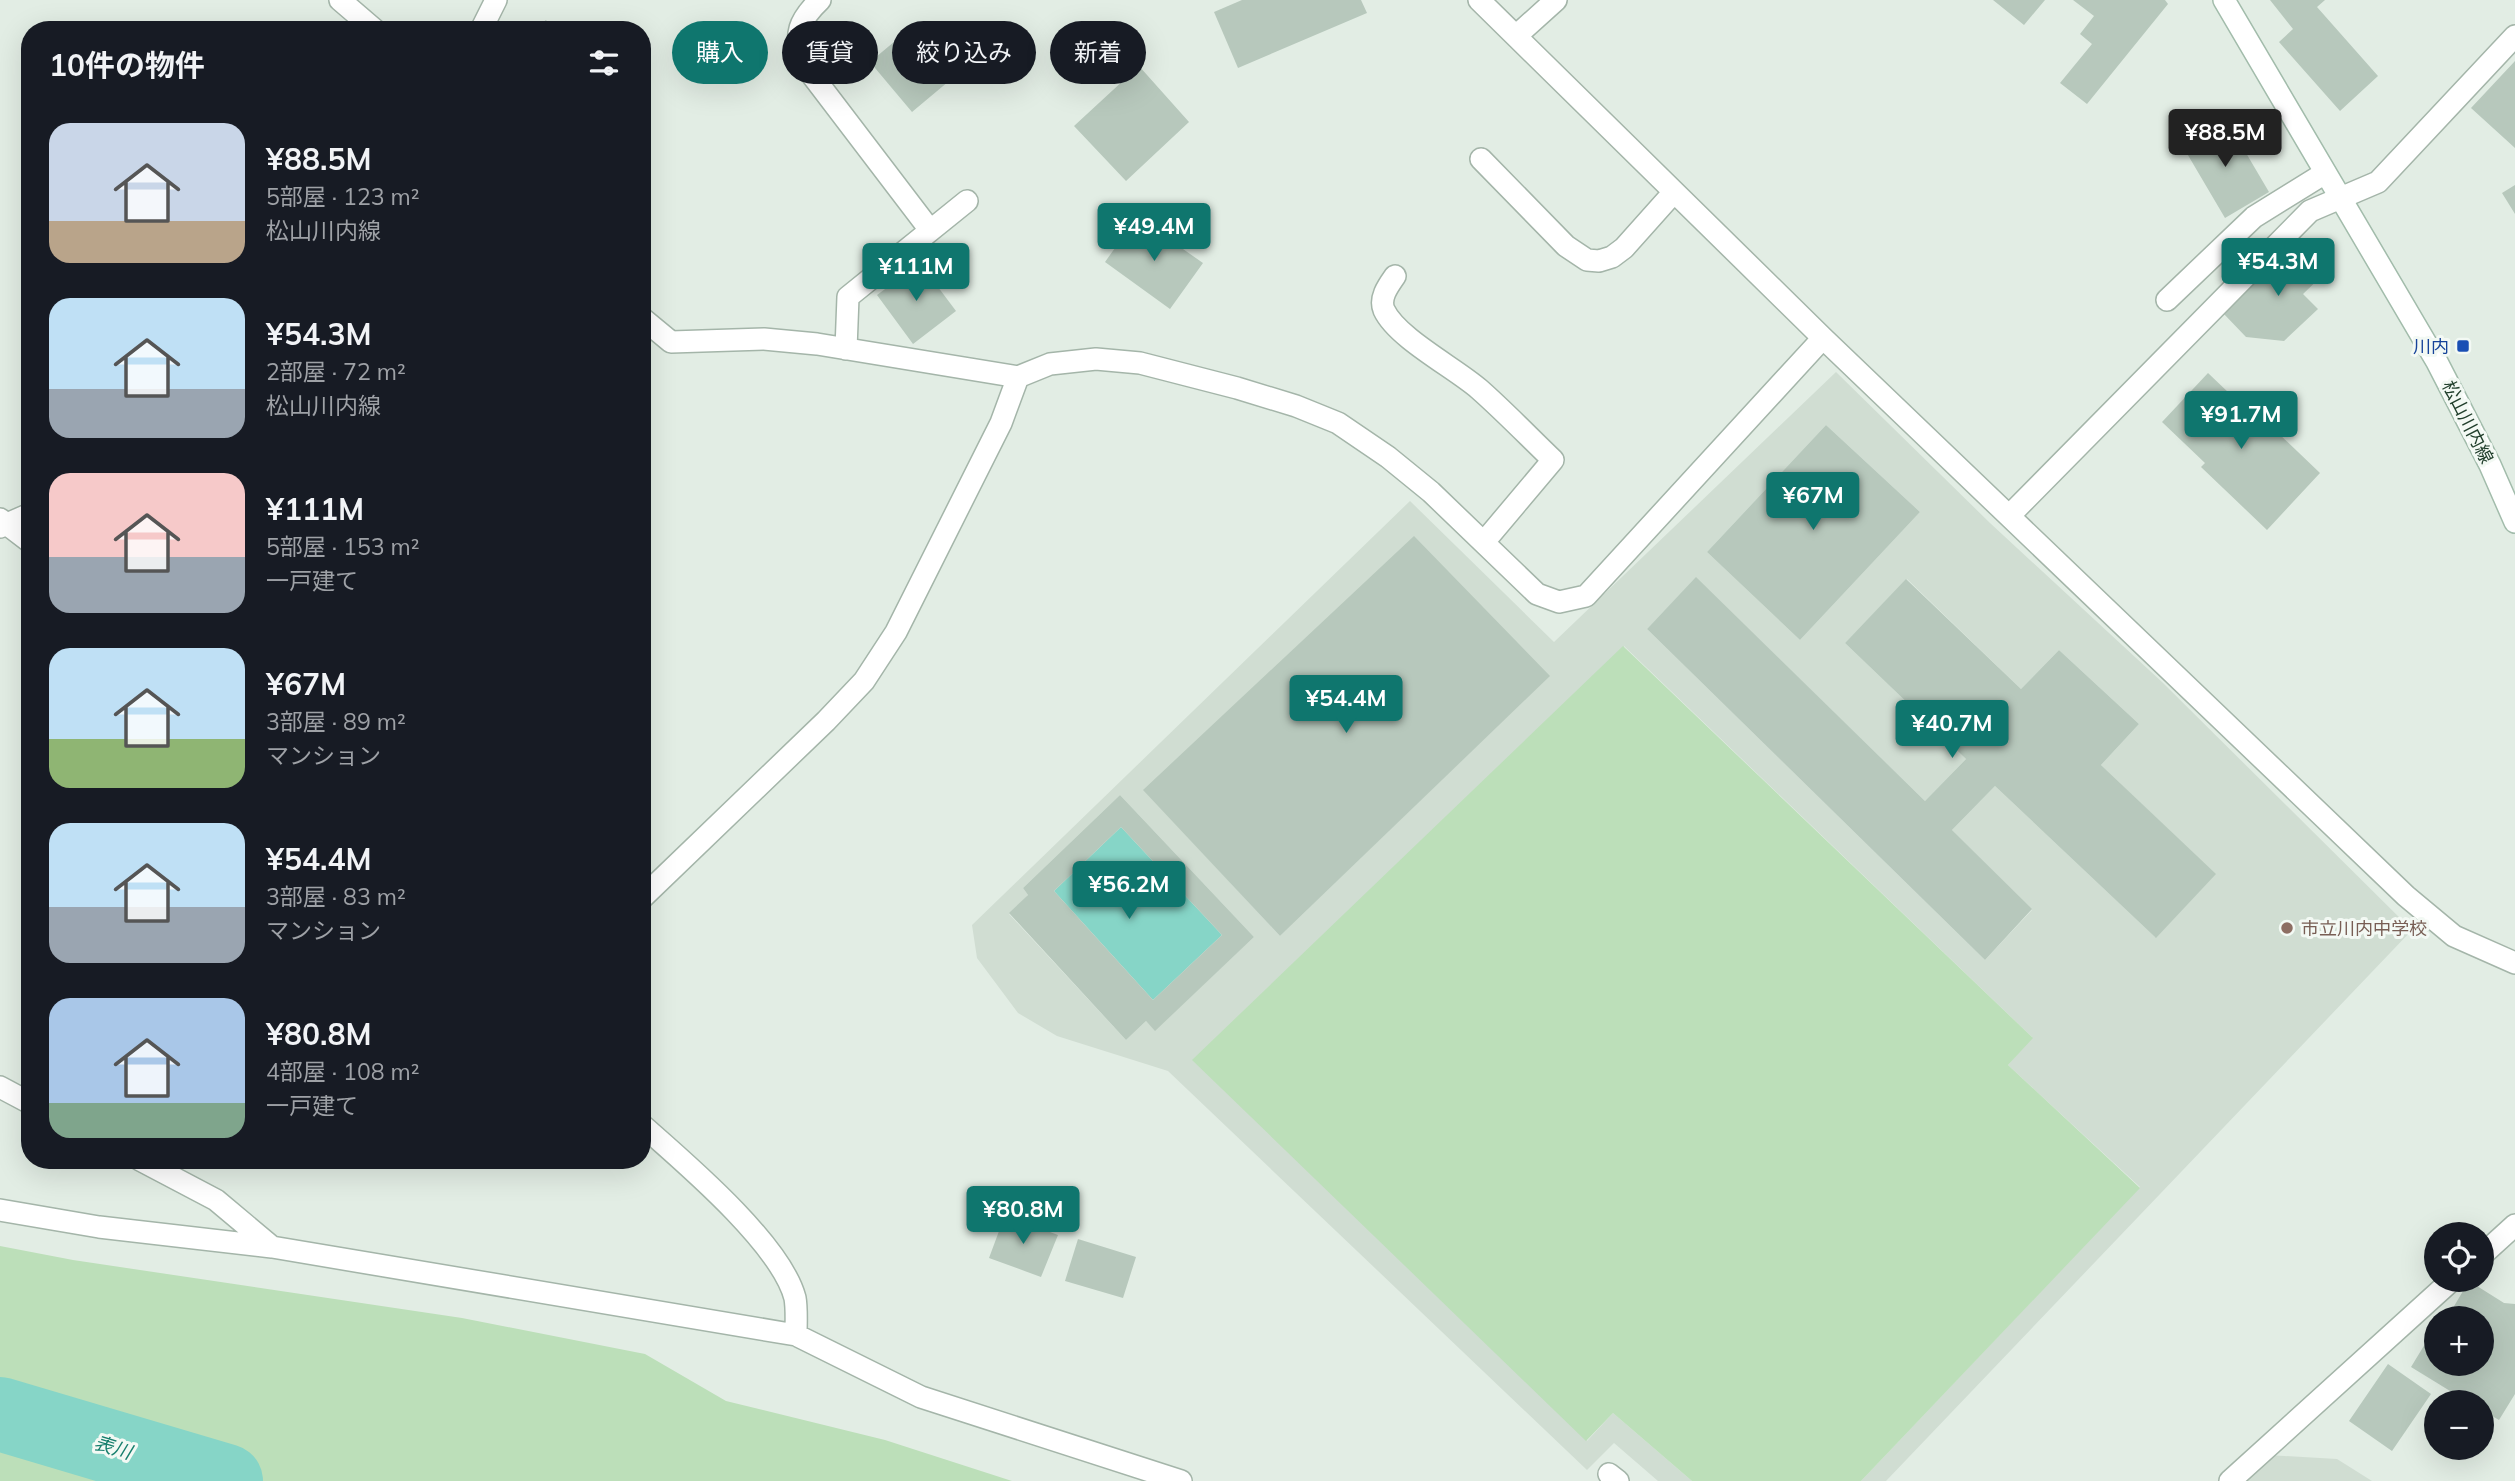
<!DOCTYPE html>
<html lang="ja">
<meta charset="utf-8">
<style>
:root{--surface:#171b24;--page:#20242c;--text:#f1f3f6;--muted:#9ea1a6;--accent:#0f766e}
body{margin:0;font-family:Mulish,"Noto Sans JP",sans-serif;background:var(--page);color:var(--text);height:100vh;display:flex;flex-direction:column;font-size:26px;white-space:nowrap}
*{box-sizing:border-box;margin:0}
p{font-size:23px;color:var(--muted)}
.icon{flex:none;width:38px;height:38px;fill:none;stroke:currentColor;stroke-width:2;stroke-linecap:round;stroke-linejoin:round}
.map{position:relative;flex:1;overflow:hidden}
.side{position:absolute;left:21px;top:21px;width:630px;height:1148px;display:flex;flex-direction:column;background:var(--surface);border-radius:28px;box-shadow:0 7px 28px #0002}
.side>*{flex:none}
.guide{position:absolute;left:672px;top:21px;width:665px;height:63px;display:flex;gap:14px}
.fabs{position:absolute;left:2424px;top:1222px;display:grid;gap:14px}
.fabs a{display:grid;place-items:center;width:70px;height:70px;border-radius:50%;background:var(--surface);box-shadow:0 7px 28px #0002;font-size:35px}
.price{position:absolute;translate:-50% -60px;padding:0 16px;border-radius:7px;background:var(--accent);color:#fff;font-size:23px;line-height:46px;filter:drop-shadow(0 2px 4px #0008)}
.price::after{content:'';position:absolute;left:50%;top:42px;width:21px;height:16px;margin-left:-10px;background:inherit;clip-path:polygon(0 0,100% 0,50% 100%)}
.price.active{background:#222;color:#fff}
ul{padding:0;list-style:none}
li{display:flex;align-items:center;gap:21px;height:175px;padding:0 28px}
li span{display:grid;place-items:center;flex:none;width:196px;height:140px;border-radius:21px;color:#555}
li>.icon{margin-inline-start:auto}
span .icon{width:84px;height:84px;fill:#fffc;stroke-width:1}
li b{font-size:30px}
h2{display:flex;justify-content:space-between;align-items:center;height:84px;padding:0 28px;font-size:30px}
.chip{padding:0 24px;border-radius:32px;background:var(--surface);box-shadow:0 7px 28px #0002;font-size:24px;line-height:63px}
.chip.active{background:var(--accent);color:#fff}
.map>svg:first-child{display:block}
.built{fill:#d0ddd2;fill-rule:evenodd}
.green{fill:#bcdfb9}
.water{fill:#86d5c7}
.lines{fill:none;stroke-linecap:round;stroke-linejoin:round}
.river{stroke:#86d5c7;stroke-width:74}
.building{fill:#b7c8bc;fill-rule:evenodd}
.service-casing{stroke:#a4b5a9;stroke-width:24}
.minor-casing{stroke:#a4b5a9;stroke-width:24}
.secondary-casing{stroke:#a2bcab;stroke-width:24}
.service{stroke:#fff;stroke-width:21}
.minor{stroke:#fff;stroke-width:21}
.secondary{stroke:#fff;stroke-width:21}
.transit-dot{fill:#1a4fb4;stroke:#f3f9f4;stroke-width:2.5}
.education-dot{fill:#8d6e63;stroke:#f3f9f4;stroke-width:2.5}
.labels{text-anchor:middle;dominant-baseline:central;stroke-width:6;stroke-linejoin:round;paint-order:stroke}
.transit-label{font-size:18px;fill:#164399;stroke:#f3f9f4;text-anchor:end}
.street-label{font-size:18px;fill:#213f2c;stroke:#f3f9f4}
.education-label{font-size:18px;fill:#785e54;stroke:#f3f9f4;text-anchor:start}
.water-label{font-size:19px;font-style:italic;fill:#177f6d;stroke:#f3f9f4}
</style>
<div class="map">
<svg width="2515" height="1481" viewBox="0 0 2515 1481">
<rect width="100%" height="100%" fill="#e2ede4"/>
<path class="built" d="M1836,372L1990,523L2162,682L2412,930L1886,1481H1861L2140,1187L2008,1065L2032,1037L1624,646L1587,1441L1613,1413L1692,1481H1658L1614,1443L1587,1470L1168,1071L1057,1036L1018,1013L977,958L972,925L1410,501L1554,642ZM1826,425L1920,512L1800,640L1707,552ZM1696,578L1925,801L1966,759L1845,643L1907,579L2021,689L2059,650L2139,724L2101,765L2215,874L2155,937L1995,786L1952,830L2032,910L1985,960L1647,629ZM1549,676L1280,936L1144,790ZM1120,795L1254,937L1155,1030L1146,1021L1126,1040L1009,914L1028,895L1023,888Z
M2268,1455L2337,1459L2372,1481H2242Z"/>
<path class="green" d="M1623,646L2033,1038L2008,1065L2140,1188L1861,1481H1692L1613,1413L1586,1441L1192,1060Z
M0,1246L73,1260L462,1318L645,1354L726,1401L885,1440L1012,1481H0Z"/>
<path class="water" d="M1121,827L1222,935L1153,1000L1054,891Z"/>
<g class="lines">
<path class="river" d="M0,1414L226,1481"/>
</g>
<path class="building" d="M1242,0H1361L1367,13L1238,68L1214,12Z
M1993,0H2045L2024,25Z
M2073,0H2165L2168,4L2087,104L2060,83L2092,44L2080,34L2094,16Z
M2270,0H2325L2317,7L2378,76L2340,111L2279,42L2293,29Z
M546,20L553,30H533Z
M913,26L955,76L912,112L870,62Z
M2515,61V148L2471,108Z
M1139,66L1189,122L1126,181L1074,126Z
M2226,119L2269,192L2225,218L2182,145Z
M2515,185V214L2502,193Z
M1137,217L1203,263L1170,309L1105,262Z
M2298,242L2327,271L2303,294L2318,309L2284,341L2246,337L2223,313Z
M920,263L956,311L913,344L877,295Z
M2208,373L2251,414L2254,410L2320,473L2267,530L2201,467L2205,463L2162,422Z
M1826,425L1920,512L1800,640L1707,552Z
M1414,536L1550,676L1280,936L1143,790Z
M1696,577L1925,801L1966,759L1845,643L1906,579L2021,689L2059,650L2139,724L2101,765L2216,874L2156,938L1995,786L1952,830L2032,909L1985,960L1647,629Z
M1120,795L1254,937L1155,1031L1146,1021L1126,1040L1009,913L1028,895L1023,888ZM1121,827L1222,935L1153,1000L1054,891Z
M1005,1215L1058,1235L1041,1277L989,1258Z
M1078,1239L1136,1257L1123,1298L1065,1281Z
M2469,1281L2504,1303L2515,1304V1394L2499,1420L2482,1410V1402H2468L2411,1367L2436,1326V1363H2482V1318H2447Z
M2388,1364L2431,1394L2392,1451L2349,1421Z"/>
<g class="lines">
<defs>
<path id="service" d="M2167,300L2254,217L2325,173"/>
<path id="minor" d="M340,0L375,30
M820,0C799,20 794,34 802,62L930,230
M1479,0L1823,338L2406,896L2454,936L2515,963
M481,30L496,0
M1516,36L1556,0
M1481,159L1566,246L1587,260L1599,261L1612,257L1624,248L1674,192
M1395,276C1388,286 1379,298 1384,310C1397,338 1455,368 1479,389C1504,411 1528,436 1553,460L1484,542
M642,318L671,342L764,339L817,344L1018,377L1050,364L1096,359L1140,363L1237,388L1296,406L1338,423L1388,457L1431,492L1537,594L1559,602L1586,596L1823,338
M846,349L848,297L967,201
M2010,515L2310,211L2378,182L2515,36
M0,519L30,542
M0,527L30,514
M642,898L826,721L864,681L896,632L1001,423L1018,377
M0,1087L30,1103
M642,1125C684,1162 781,1244 795,1298C797,1309 796,1324 796,1335
M140,1160L216,1200L272,1247L796,1335L921,1397L1181,1481
M0,1210L99,1227L272,1247
M2482,1255L2515,1225
M1609,1474L1618,1481
M2230,1481L2453,1279"/>
<path id="secondary" d="M2224,0L2437,362L2490,465L2515,522"/>
</defs>
<use href="#service" class="service-casing"/>
<use href="#minor" class="minor-casing"/>
<use href="#secondary" class="secondary-casing"/>
<use href="#service" class="service"/>
<use href="#minor" class="minor"/>
<use href="#secondary" class="secondary"/>
</g>
<rect class="transit-dot" x="2456" y="339" width="14" height="14" rx="3.5"/>
<circle class="education-dot" cx="2287" cy="928" r="7"/>
<g class="labels">
<g class="transit-label">
<text x="2449" y="346">川内</text>
</g>
<g class="street-label">
<text transform="translate(2468 422) rotate(63)">松山川内線</text>
</g>
<g class="education-label">
<text x="2301" y="928">市立川内中学校</text>
</g>
<g class="water-label">
<text transform="translate(113 1447) rotate(17)">表川</text>
</g>
</g>
</svg>
<div class="fabs">
<a><svg class="icon" aria-label="locate" viewBox="0 0 24 24"><circle cx="12" cy="12" r="6"/><path d="M12 2v4M12 18v4M2 12h4M18 12h4"/></svg></a>
<a>+</a>
<a>−</a>
</div>
<b class="price active" style="left:2225px;top:169px">¥88.5M</b>
<b class="price" style="left:1154px;top:263px">¥49.4M</b>
<b class="price" style="left:2278px;top:298px">¥54.3M</b>
<b class="price" style="left:916px;top:303px">¥111M</b>
<b class="price" style="left:2241px;top:451px">¥91.7M</b>
<b class="price" style="left:1813px;top:532px">¥67M</b>
<b class="price" style="left:1346px;top:735px">¥54.4M</b>
<b class="price" style="left:1952px;top:760px">¥40.7M</b>
<b class="price" style="left:1129px;top:921px">¥56.2M</b>
<b class="price" style="left:1023px;top:1246px">¥80.8M</b>
<div class="guide">
<a class="chip active">購入</a>
<a class="chip">賃貸</a>
<a class="chip">絞り込み</a>
<a class="chip">新着</a>
</div>
<section class="side">
<h2>10件の物件<svg class="icon" aria-label="filters" viewBox="0 0 24 24"><path d="M4 7h16M4 17h16"/><circle cx="9" cy="7" r="2"/><circle cx="15" cy="17" r="2"/></svg></h2>
<ul>
<li><span style="background:linear-gradient(#c9d6e8 70%,#b9a48a 0)"><svg class="icon" aria-label="home" viewBox="0 0 24 24"><path d="M3 11l9-7 9 7M6 9v11h12V9"/></svg></span><div><b>¥88.5M</b><p>5部屋 · 123 m²</p><p>松山川内線</p></div></li>
<li><span style="background:linear-gradient(#bfe0f5 65%,#9aa5b1 0)"><svg class="icon" aria-label="home" viewBox="0 0 24 24"><path d="M3 11l9-7 9 7M6 9v11h12V9"/></svg></span><div><b>¥54.3M</b><p>2部屋 · 72 m²</p><p>松山川内線</p></div></li>
<li><span style="background:linear-gradient(#f6c9c9 60%,#9aa5b1 0)"><svg class="icon" aria-label="home" viewBox="0 0 24 24"><path d="M3 11l9-7 9 7M6 9v11h12V9"/></svg></span><div><b>¥111M</b><p>5部屋 · 153 m²</p><p>一戸建て</p></div></li>
<li><span style="background:linear-gradient(#bfe0f5 65%,#8fb573 0)"><svg class="icon" aria-label="home" viewBox="0 0 24 24"><path d="M3 11l9-7 9 7M6 9v11h12V9"/></svg></span><div><b>¥67M</b><p>3部屋 · 89 m²</p><p>マンション</p></div></li>
<li><span style="background:linear-gradient(#bfe0f5 60%,#9aa5b1 0)"><svg class="icon" aria-label="home" viewBox="0 0 24 24"><path d="M3 11l9-7 9 7M6 9v11h12V9"/></svg></span><div><b>¥54.4M</b><p>3部屋 · 83 m²</p><p>マンション</p></div></li>
<li><span style="background:linear-gradient(#a9c7e8 75%,#7fa58c 0)"><svg class="icon" aria-label="home" viewBox="0 0 24 24"><path d="M3 11l9-7 9 7M6 9v11h12V9"/></svg></span><div><b>¥80.8M</b><p>4部屋 · 108 m²</p><p>一戸建て</p></div></li>
</ul>
</section>
</div>
